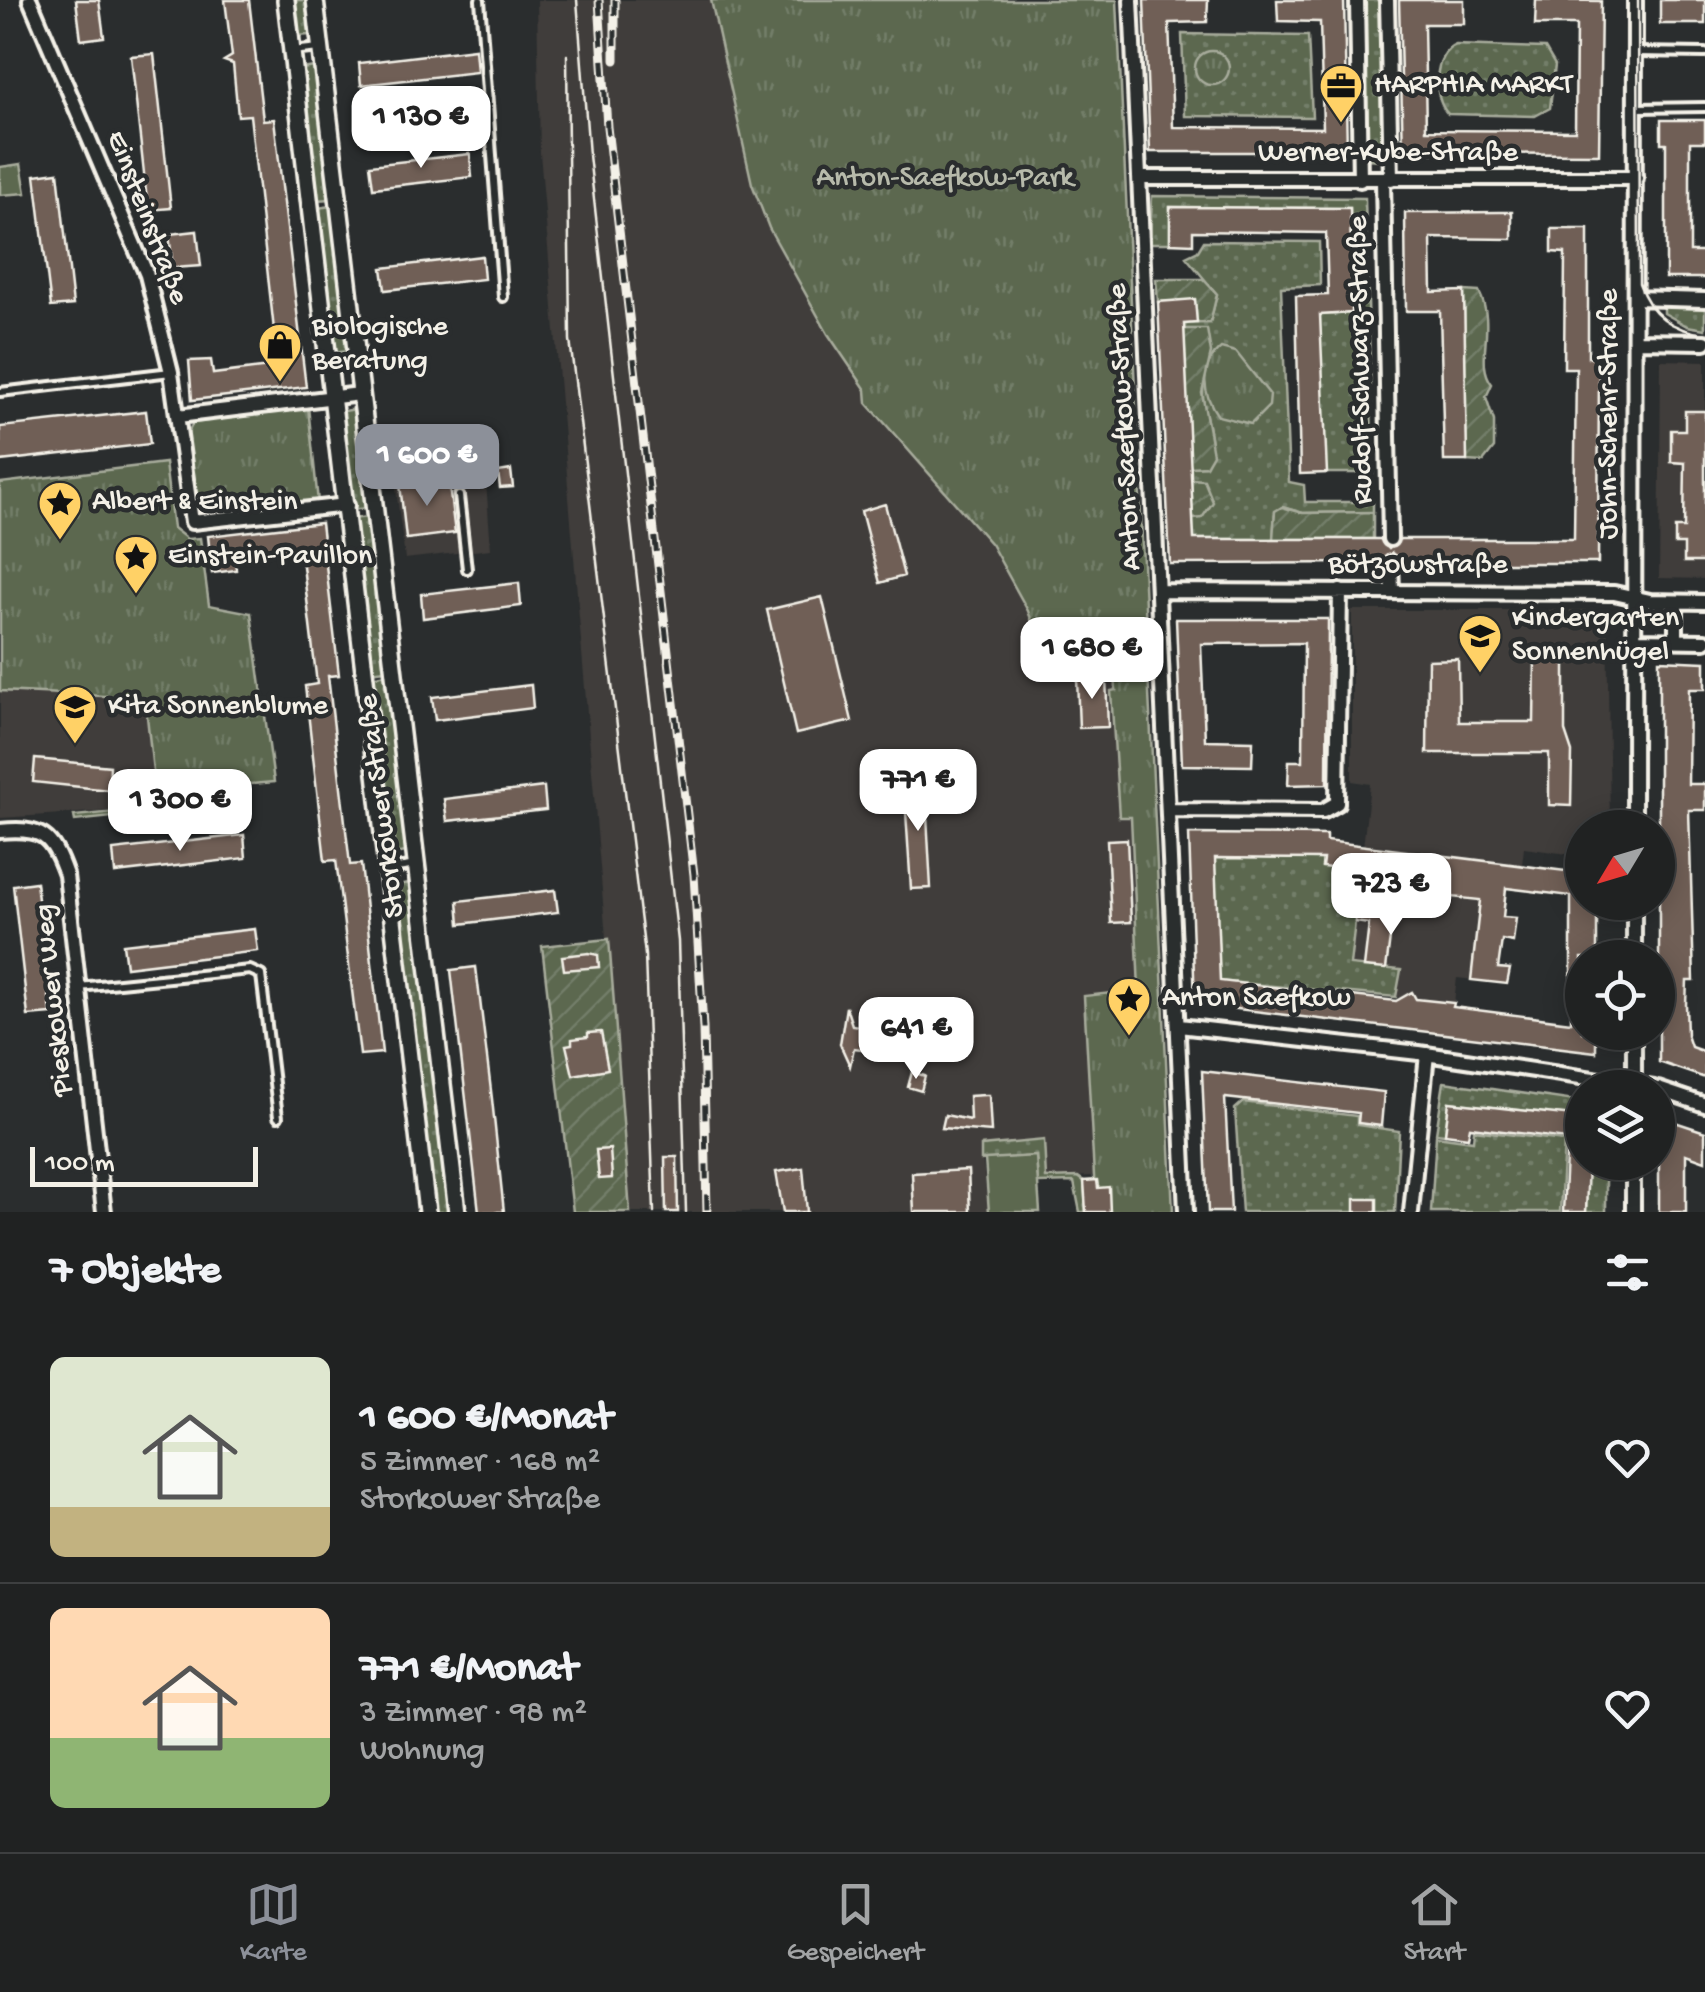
<!DOCTYPE html>
<html lang="de">
<meta charset="utf-8">
<style>
:root{--surface:#202222;--page:#2d2f2f;--text:#f1f3f6;--muted:#a2a4a5;--line:#3d3f40;--accent:#8c9099}
body{margin:0;font-family:"Gochi Hand",sans-serif;background:var(--page);color:var(--text);height:100vh;display:flex;flex-direction:column;font-size:38px;white-space:nowrap}
*{box-sizing:border-box;margin:0}
p{font-size:32px;color:var(--muted)}
.icon{flex:none;width:55px;height:55px;fill:none;stroke:currentColor;stroke-width:2;stroke-linecap:round;stroke-linejoin:round}
.map{position:relative;height:1212px;overflow:hidden}
.details{display:flex;flex-direction:column;background:var(--surface);flex:1}
.details>*{flex:none}
.needle{width:65px;rotate:232deg}
.buttons{position:absolute;left:1565px;top:810px;display:grid;gap:20px}
.buttons a{display:grid;place-items:center;width:110px;height:110px;border-radius:50%;background:var(--surface);box-shadow:0 5px 25px #0003,0 0 0 2px var(--line);font-size:50px}
.scale{position:absolute;left:30px;bottom:25px;width:228px;box-sizing:border-box;padding-left:10px;border:5px solid #f4f1e8;border-top:0;font-size:28px;line-height:35px;white-space:nowrap;color:#f4f1e8;-webkit-text-stroke:8px #2a2d2e;paint-order:stroke}
.price{position:absolute;translate:-50% -85px;padding:0 22px;border-radius:20px;background:#fff;color:#222;font-size:32px;line-height:65px;filter:drop-shadow(0 2px 5px #0008)}
.price::after{content:'';position:absolute;left:50%;top:60px;width:30px;height:22px;margin-left:-15px;background:inherit;clip-path:polygon(0 0,100% 0,50% 100%)}
.price.on{background:var(--accent);color:#fff}
ul{padding:0;list-style:none}
li{display:flex;align-items:center;gap:30px;height:250px;padding:0 50px}
li+li{border-top:2px solid var(--line)}
li span{display:grid;place-items:center;flex:none;width:280px;height:200px;border-radius:15px;color:#555}
li>.icon{margin-inline-start:auto}
span .icon{width:120px;height:120px;fill:#fffc;stroke-width:1}
li b{font-size:42px}
h2{display:flex;justify-content:space-between;align-items:center;height:120px;padding:0 50px;font-size:42px}
.dock{display:flex;justify-content:space-around;align-items:center;height:140px;border-top:2px solid var(--line);background:var(--surface);font-size:28px;color:var(--muted)}
.dock a{display:grid;justify-items:center;gap:5px}
.dock .on{color:var(--accent)}
.map>svg:first-child{display:block}
.built{fill:#3f3c3a}
.grass{fill:url(#grass-dots);stroke:#a8ac9c;stroke-width:2.5}
.park{fill:url(#park-tufts);stroke:#a8ac9c;stroke-width:2.5}
.garden{fill:url(#garden-furrows);stroke:#a8ac9c;stroke-width:2.5}
.pitch{fill:#5b6850;stroke:#a8ac9c;stroke-width:2.5}
.building{fill:#6f5e57;stroke:#f4f1e8;stroke-width:2.5;fill-rule:evenodd}
.lines{fill:none;stroke-linecap:round;stroke-linejoin:round}
.service-casing{stroke:#f4f1e8;stroke-width:14}
.minor-casing{stroke:#f4f1e8;stroke-width:20}
.tertiary-casing{stroke:#f4f1e8;stroke-width:22}
.service{stroke:#2a2d2e;stroke-width:6}
.minor{stroke:#2a2d2e;stroke-width:12}
.tertiary{stroke:#2a2d2e;stroke-width:15}
.tram{stroke:#f4f1e8;stroke-width:2.5}
.rail-casing{stroke:#f4f1e8;stroke-width:9}
.rail{stroke:#2a2d2e;stroke-width:5;stroke-dasharray:15;stroke-linecap:butt}
.labels{text-anchor:middle;dominant-baseline:central;stroke-width:9;stroke-linejoin:round;paint-order:stroke}
.poi-label{font-size:30px;fill:#f4f1e8;stroke:#2a2d2e;text-anchor:start}
.street-label{font-size:30px;fill:#f4f1e8;stroke:#2a2d2e}
.park-label{font-size:30px;fill:#b7baab;stroke:#2a2d2e}
</style>
<div class="map">
<svg width="1705" height="1212" viewBox="0 0 1705 1212">
<defs>
<pattern id="grass-dots" width="8" height="8" patternUnits="userSpaceOnUse" patternTransform="scale(2.5)"><rect width="8" height="8" fill="#5b6850"/><path d="M2 2h.1M6 6h.1" fill="none" stroke="#737e69" stroke-width="1.8" stroke-linecap="round"/></pattern>
<pattern id="park-tufts" width="24" height="20" patternUnits="userSpaceOnUse" patternTransform="scale(2.5)"><rect width="24" height="20" fill="#5b6850"/><path d="M3 7l-1-3M5 7V3M7 7l1-3M15 17l-1-3M17 17v-4M19 17l1-3" fill="none" stroke="#737e69"/></pattern>
<pattern id="garden-furrows" width="10" height="10" patternUnits="userSpaceOnUse" patternTransform="scale(2.5)"><rect width="10" height="10" fill="#5b6850"/><path d="M-1 1l2-2M0 10L10 0M9 11l2-2" fill="none" stroke="#737e69"/></pattern>
</defs>
<rect width="100%" height="100%" fill="#2a2d2e"/>
<filter id="ink" filterUnits="userSpaceOnUse"><feTurbulence type="fractalNoise" baseFrequency=".01" numOctaves="2"/><feDisplacementMap in="SourceGraphic" scale="20" xChannelSelector="R" yChannelSelector="G"/><feConvolveMatrix kernelMatrix="1 2 1 2 8 2 1 2 1" color-interpolation-filters="sRGB"/></filter>
<g filter="url(#ink)">
<path class="built" d="M537,0H711L752,184L769,228L828,334L866,390L867,403L990,544L1028,611L1053,677L1115,672L1116,691L1111,692L1119,816L1131,817L1139,991L1084,996L1094,1176L1046,1178L1043,1141L981,1146L989,1212H629L540,153Z
M1661,360L1705,361V579L1659,578Z
M485,468L491,549L405,559L395,481Z
M1352,610H1607L1610,827L1582,828V856L1524,848L1519,890L1506,889L1503,916L1516,918L1513,942L1499,940L1498,947L1496,967L1510,969L1507,984L1457,978L1454,1003L1397,997L1400,970L1350,965L1370,784L1352,781Z
M0,691L144,698L158,808L0,818Z"/>
<path class="grass" d="M292,0H306L310,35L296,36Z
M1361,0H1382L1383,160L1365,159Z
M1182,34L1308,36L1312,117L1185,116Z
M1456,45L1545,48L1555,65L1550,108L1535,116L1448,114C1432,98 1433,53 1456,45Z
M315,67L331,199L316,200L301,69Z
M1152,196L1365,198L1373,473H1327L1323,462L1320,315L1352,313L1350,208L1170,207V243H1150Z
M332,206L348,351L333,353L317,208Z
M1204,241L1319,242L1320,285L1281,287L1289,482L1304,485L1305,502H1373V512L1303,513L1282,507L1275,512L1273,539H1194L1190,467L1206,466C1218,444 1204,420 1203,396C1202,378 1212,359 1208,342L1184,329V323H1210L1217,294L1186,257L1198,251Z
M1664,306L1705,307V329L1687,326L1664,313Z
M356,409L367,508L350,510L338,412Z
M368,517L386,670L369,672L351,519Z
M387,674L408,852L390,854L370,677Z
M1212,857L1323,859L1322,866L1361,871L1350,965L1401,970L1396,997L1217,981Z
M410,883L448,1212H433L396,885Z
M1444,1082L1582,1102V1117L1449,1102L1445,1134L1436,1133Z
M1243,1102L1357,1116V1125L1399,1131L1395,1212H1242L1235,1109Z
M1474,1130L1564,1141L1560,1212H1431L1436,1136L1473,1141Z
M1044,1140L1046,1178L1078,1177L1084,1181L1086,1212H1080L1074,1182L1038,1183L1036,1156L981,1160V1146Z
M1588,1163H1606V1212H1586Z"/>
<path class="park" d="M711,0H1117L1173,1212H1096L1084,996L1139,990L1131,817H1119L1111,691L1116,690L1115,673L1053,677L1028,611L991,544L867,403L866,390L828,334L769,228L752,184Z
M1195 68a17 17 0 1 1 34 0a17 17 0 1 1-34 0Z
M476,105V129H456L460,106Z
M21,164L26,193L0,195V167Z
M1221,348L1236,352L1270,395L1269,406L1251,424L1218,416C1203,395 1198,367 1221,348Z
M308,407L318,502L208,514L197,509L187,435L193,423Z
M165,463L173,528L187,539L200,538L209,605L251,613L274,782L180,790L181,810L75,821L74,816L157,808L145,698L0,691V483Z"/>
<path class="garden" d="M1156,279H1203L1217,294L1210,323H1197L1195,300L1158,302Z
M1464,291L1479,292C1497,326 1474,362 1492,384L1486,397L1494,421V448L1483,462L1467,461Z
M1184,329H1207L1211,353L1202,393L1213,454L1206,466L1190,467Z
M1191,479L1204,480L1213,502L1202,518L1193,519Z
M1282,507L1303,513L1373,512V539H1273L1275,511Z
M609,939L630,1212H573L542,946Z"/>
<path class="pitch" d="M1036,1156L1040,1212H989L985,1159Z"/>
<path class="building" d="M76,0H99L104,37L81,40Z
M225,0H249L263,120L274,119L306,387L192,400L189,361L211,360L213,374L278,366L250,115L238,116L233,64L224,61L232,56Z
M1144,0H1208L1207,22L1169,23L1173,127L1323,128L1320,22L1278,21L1277,0H1344L1347,152H1150Z
M1399,0H1464V24H1424L1426,130L1575,131L1576,25H1535L1536,0L1601,1L1599,154L1403,153Z
M1660,0H1705V24H1660Z
M475,49L477,72L361,85L359,63Z
M154,54L171,208L148,210L131,56Z
M1661,120H1705V142H1690V252H1705V278H1666V143H1661Z
M470,154L472,177L373,188L370,165Z
M58,172L73,305L51,307L35,175Z
M1170,207L1350,208L1352,313L1320,315L1327,473L1300,474L1296,296L1328,295L1326,233L1193,231V244L1170,243Z
M1500,212H1512V239L1431,238L1432,292L1464,291L1467,461H1444L1440,311H1406L1405,213Z
M1552,229H1588V357L1599,358L1598,563H1401L1392,553L1381,563L1170,564L1158,302L1195,299L1197,323L1184,324L1194,539H1380L1389,549L1400,539H1574L1576,368H1564L1565,253L1552,252Z
M197,231L201,266L173,268L169,234Z
M482,256L484,279L385,290L382,268Z
M146,411L150,444L0,461V427Z
M1685,411H1705V562H1684V544H1675V528H1684L1685,463L1671,462V430H1685Z
M511,470L513,487L500,488L498,472Z
M448,478L455,533L406,539L400,484Z
M885,504L904,576L880,583L861,511Z
M321,523L339,675L328,676L350,865L361,864L382,1053L360,1055L336,860L325,861L305,686L317,684L301,549L235,557L236,570L212,573L208,536Z
M519,583L521,606L423,618L421,594Z
M822,597L852,721L796,734L767,610Z
M1176,619H1328L1327,784L1288,785L1289,761H1303L1304,643L1201,644L1205,740L1253,741L1252,766L1182,765Z
M1535,658L1565,659V731L1572,752L1571,806L1549,805V753H1427L1428,660L1458,659L1459,722H1534Z
M1659,660L1705,662V689H1689L1688,784H1705V810H1689L1694,981H1687L1686,1004L1687,1035L1691,1047L1705,1052V1078L1659,1062Z
M1106,677L1108,727L1079,728L1077,678Z
M531,685L533,708L435,720L432,697Z
M35,759L110,766L109,790L33,782Z
M925,780L931,888L911,889L904,781Z
M544,787L546,810L447,821L444,799Z
M1189,834L1326,835V841L1582,873V902H1597V958H1582V1032H1596V1052L1195,1004ZM1215,858L1323,859L1322,867L1374,873L1372,901L1357,899L1355,922L1369,924L1364,967L1386,969L1396,891L1480,900L1471,980L1507,984L1510,969L1498,968L1502,940L1513,942L1516,918L1503,917L1506,888L1571,896V1022L1453,1007L1454,1003L1416,999L1412,992L1396,1001L1220,981Z
M244,835L246,858L115,873L113,850Z
M1127,839L1131,922L1111,923L1107,840Z
M36,882L51,1014L28,1016L13,885Z
M555,890L558,912L460,924L458,901Z
M255,929L258,951L126,967L123,944Z
M589,953L598,955L599,967L564,970L562,956Z
M476,967L492,1099L504,1212H479L451,970Z
M846,1007L852,1025L883,1030L880,1051L854,1048L850,1066L840,1044Z
M601,1032L608,1069L573,1075L566,1045L572,1044V1039L588,1037V1033Z
M1202,1071L1384,1092L1381,1126L1358,1123L1359,1113L1225,1098L1231,1212H1208Z
M912,1072L925,1076L921,1091L908,1087Z
M985,1095H989L991,1132L942,1128L945,1115L970,1120L969,1096Z
M1449,1102L1582,1117V1162H1588L1586,1212H1563L1567,1139L1470,1127L1468,1137L1445,1134Z
M1675,1122L1705,1132V1161L1686,1154V1212H1659V1134Z
M610,1149L612,1178L599,1179L596,1150Z
M665,1157H677L678,1212H666Z
M803,1168L807,1212H783L776,1172Z
M968,1170L970,1212H914L912,1173Z
M1097,1180L1098,1188L1109,1187L1110,1212H1086L1084,1181Z
M1355,1199H1377V1212H1355Z"/>
<g class="lines">
<defs>
<path id="service" d="M480,0L503,297
M292,51L319,48
M1636,52L1705,53
M1637,108L1705,107
M0,392L171,372
M459,496L467,569
M390,869L417,865
M79,987L250,970L261,975L278,1117"/>
<path id="minor" d="M30,0L147,275L171,372L192,522L347,505
M1131,0L1186,1212
M1357,0L1360,180
M1387,0L1391,179
M1139,178H1636
M1383,180L1390,539
M1635,298L1705,300
M1636,341L1705,342
M178,416L360,394
M1391,563L1392,590
M1159,591L1614,593L1650,601L1705,602
M1634,640L1705,641
M1676,640V602
M1169,810L1323,811L1337,803L1340,591
M1634,828L1635,0
M0,831C42,827 52,835 66,875L104,1212
M1634,902V958
M1179,1026L1419,1053L1654,1088
M1634,1085V1032
M1658,1089L1705,1105
M1411,1212L1427,1054
M1633,1212V1162"/>
<path id="tertiary" d="M286,0L427,1212
M315,0L457,1212"/>
</defs>
<use href="#service" class="service-casing"/>
<use href="#minor" class="minor-casing"/>
<use href="#tertiary" class="tertiary-casing"/>
<use href="#service" class="service"/>
<use href="#minor" class="minor"/>
<use href="#tertiary" class="tertiary"/>
<path class="tram" d="M577,0L589,155L678,941L686,1212
M1638,0L1639,283C1650,315 1672,330 1705,334
M567,55L570,340L645,955L654,1212"/>
<defs>
<path id="rail" d="M599,0L607,127L694,875L703,1028L707,1212
M615,0V60"/>
</defs>
<use href="#rail" class="rail-casing"/>
<use href="#rail" class="rail"/>
</g>
</g>
<defs>
<symbol id="office-pin" viewBox="-11 -11 22 30"><path d="M0 17L-7.5 6A9.5 9.5 0 1 1 7.5 6Z" fill="#ffd166" stroke="#2a2d2e"/><path d="M-6-3h4V-5.5h4V-3h4V5H-6ZM-1-4.5V-3h2v-1.5ZM-6 0V1H6V0Z" fill="#111"/></symbol>
<symbol id="shop-pin" viewBox="-11 -11 22 30"><path d="M0 17L-7.5 6A9.5 9.5 0 1 1 7.5 6Z" fill="#ffd166" stroke="#2a2d2e"/><path d="M-5-2.5h2.3a2.7 3.5 0 0 1 5.4 0H5L5.5 6h-11ZM-1.5-2.5h3a1.5 2.3 0 0 0-3 0Z" fill="#111"/></symbol>
<symbol id="sight-pin" viewBox="-11 -11 22 30"><path d="M0 17L-7.5 6A9.5 9.5 0 1 1 7.5 6Z" fill="#ffd166" stroke="#2a2d2e"/><path d="M0-6L1.8-2.2L6-1.7L2.9 1.2L3.7 5.4L0 3.3L-3.7 5.4L-2.9 1.2L-6-1.7L-1.8-2.2Z" fill="#111"/></symbol>
<symbol id="school-pin" viewBox="-11 -11 22 30"><path d="M0 17L-7.5 6A9.5 9.5 0 1 1 7.5 6Z" fill="#ffd166" stroke="#2a2d2e"/><path d="M0-5L7-2L0 1L-7-2ZM-4 1L0 2.5L4 1V4Q0 6-4 4Z" fill="#111"/></symbol>
</defs>
<g fill-rule="evenodd">
<use href="#office-pin" x="1316" y="61" width="50" height="68"/>
<use href="#shop-pin" x="255" y="320" width="50" height="68"/>
<use href="#sight-pin" x="35" y="478" width="50" height="68"/>
<use href="#sight-pin" x="111" y="532" width="50" height="68"/>
<use href="#school-pin" x="1455" y="611" width="50" height="68"/>
<use href="#school-pin" x="50" y="682" width="50" height="68"/>
<use href="#sight-pin" x="1104" y="974" width="50" height="68"/>
</g>
<g class="labels">
<g class="poi-label">
<text x="1374" y="86">HARPHIA MARKT</text>
<text x="312" y="328">Biologische<tspan x="312" dy="34">Beratung</tspan></text>
<text x="92" y="503">Albert &amp; Einstein</text>
<text x="168" y="557">Einstein-Pavillon</text>
<text x="1512" y="619">Kindergarten<tspan x="1512" dy="34">Sonnenhügel</tspan></text>
<text x="108" y="707">Kita Sonnenblume</text>
<text x="1162" y="999">Anton Saefkow</text>
</g>
<g class="street-label">
<text x="1388" y="154">Werner-Kube-Straße</text>
<text transform="translate(146 218) rotate(69)">Einsteinstraße</text>
<text transform="translate(1362 360) rotate(-91)">Rudolf-Schwarz-Straße</text>
<text transform="translate(1610 414) rotate(-90)">John-Schehr-Straße</text>
<text transform="translate(1126 427) rotate(-93)">Anton-Saefkow-Straße</text>
<text x="1418" y="566">Bötzowstraße</text>
<text transform="translate(383 806) rotate(-97)">Storkower Straße</text>
<text transform="translate(55 1000) rotate(-96)">Pieskower Weg</text>
</g>
<g class="park-label">
<text x="945" y="179">Anton-Saefkow-Park</text>
</g>
</g>
</svg>
<div class="buttons">
<a><svg class="needle" viewBox="-14 -14 28 28"><path d="M0-13l5 13h-10z" fill="#e53935"/><path d="M0 13l5-13h-10z" fill="#a2a4a5"/></svg></a>
<a><svg class="icon" aria-label="locate" viewBox="0 0 24 24"><circle cx="12" cy="12" r="6"/><path d="M12 2v4M12 18v4M2 12h4M18 12h4"/></svg></a>
<a><svg class="icon" aria-label="layers" viewBox="0 0 24 24"><path d="M12 4l9 5-9 5-9-5zM3 14l9 5 9-5"/></svg></a>
</div>
<div class="scale">100 m</div>
<b class="price" style="left:421px;top:171px">1 130 €</b>
<b class="price on" style="left:427px;top:509px">1 600 €</b>
<b class="price" style="left:1092px;top:702px">1 680 €</b>
<b class="price" style="left:918px;top:834px">771 €</b>
<b class="price" style="left:180px;top:854px">1 300 €</b>
<b class="price" style="left:1391px;top:938px">723 €</b>
<b class="price" style="left:916px;top:1082px">641 €</b>
</div>
<section class="details">
<h2>7 Objekte<svg class="icon" aria-label="filters" viewBox="0 0 24 24"><path d="M4 7h16M4 17h16"/><circle cx="9" cy="7" r="2"/><circle cx="15" cy="17" r="2"/></svg></h2>
<ul>
<li><span style="background:linear-gradient(#dfe7d0 75%,#c2b280 0)"><svg class="icon" aria-label="home" viewBox="0 0 24 24"><path d="M3 11l9-7 9 7M6 9v11h12V9"/></svg></span><div><b>1 600 €/Monat</b><p>5 Zimmer · 168 m²</p><p>Storkower Straße</p></div><svg class="icon" aria-label="heart" viewBox="0 0 24 24"><path d="M12 20l-8-8c-3-5 5-10 8-4 3-6 11-1 8 4z"/></svg></li>
<li><span style="background:linear-gradient(#ffd9b3 65%,#8fb573 0)"><svg class="icon" aria-label="home" viewBox="0 0 24 24"><path d="M3 11l9-7 9 7M6 9v11h12V9"/></svg></span><div><b>771 €/Monat</b><p>3 Zimmer · 98 m²</p><p>Wohnung</p></div><svg class="icon" aria-label="heart" viewBox="0 0 24 24"><path d="M12 20l-8-8c-3-5 5-10 8-4 3-6 11-1 8 4z"/></svg></li>
</ul>
</section>
<nav class="dock">
<a class="on"><svg class="icon" aria-label="map" viewBox="0 0 24 24"><path d="M3 6l6-2 6 2 6-2v14l-6 2-6-2-6 2zM9 4v14M15 6v14"/></svg>Karte</a>
<a><svg class="icon" aria-label="saved" viewBox="0 0 24 24"><path d="M7 4h10v16l-5-4-5 4z"/></svg>Gespeichert</a>
<a><svg class="icon" aria-label="home" viewBox="0 0 24 24"><path d="M3 11l9-7 9 7M6 9v11h12V9"/></svg>Start</a>
</nav>
